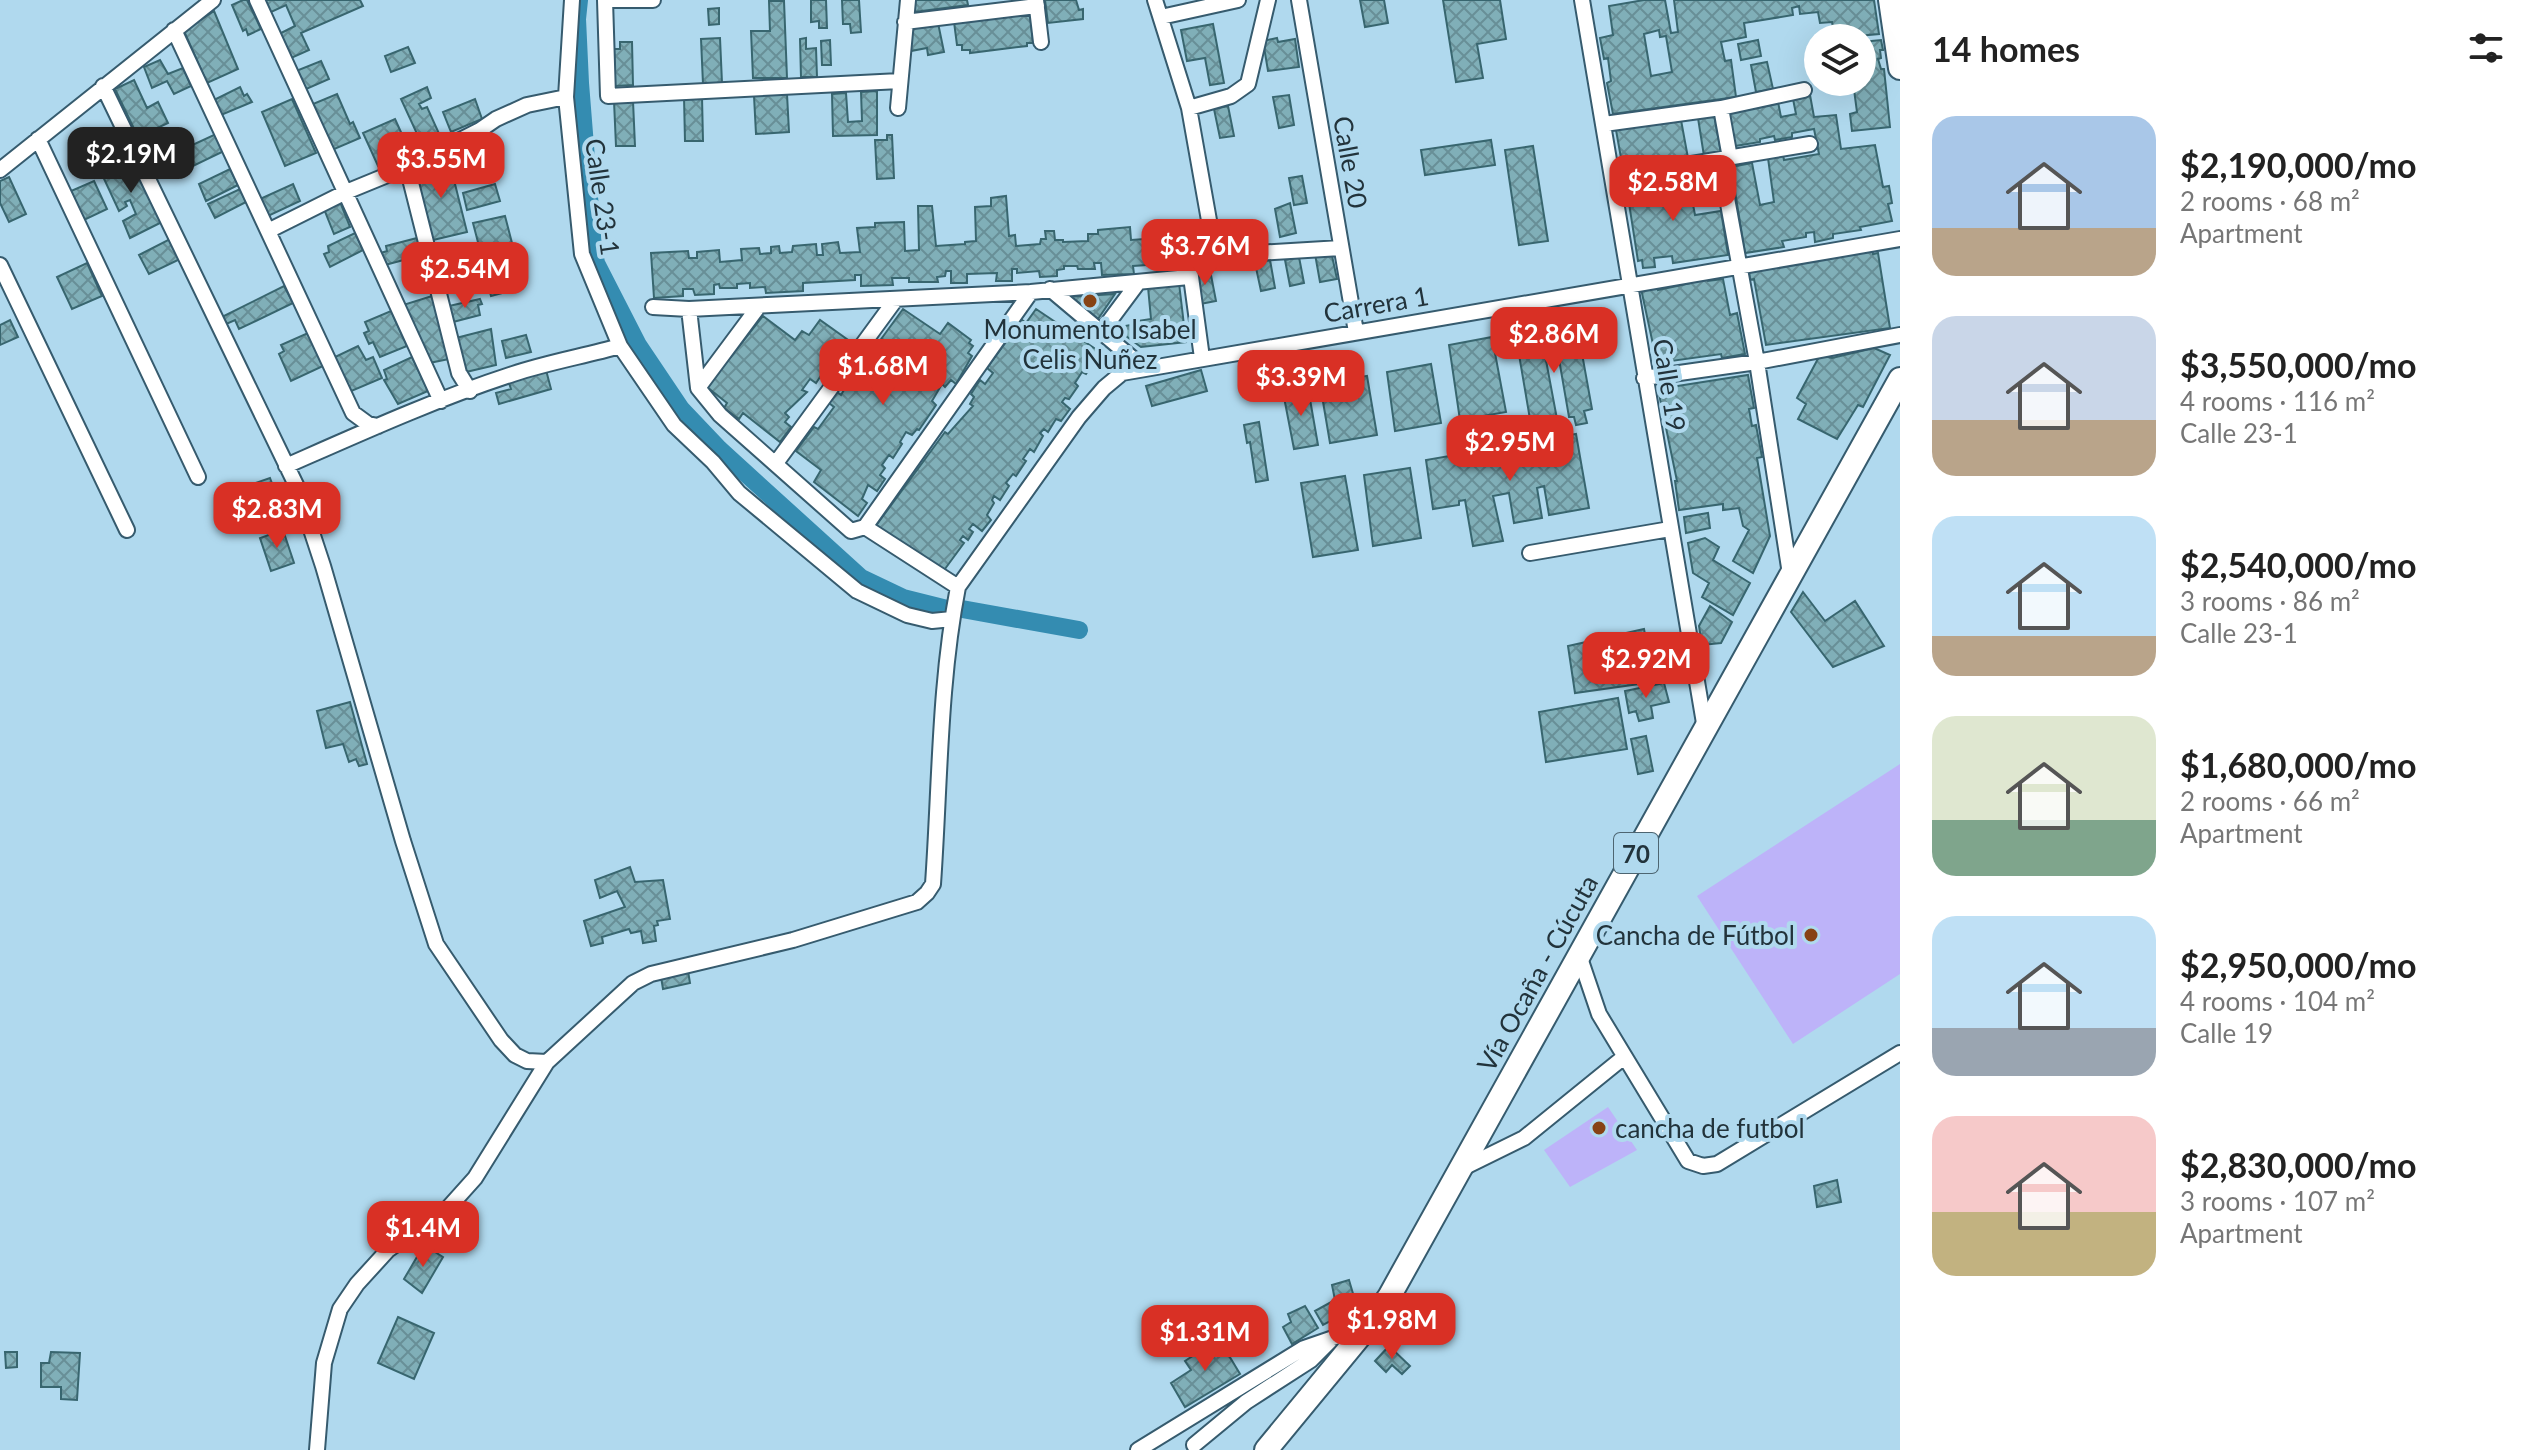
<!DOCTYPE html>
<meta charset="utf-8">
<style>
:root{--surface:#fff;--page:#f2f2f2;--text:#222;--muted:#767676;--accent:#d93025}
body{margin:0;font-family:Lato,sans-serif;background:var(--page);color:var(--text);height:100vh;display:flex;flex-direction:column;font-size:30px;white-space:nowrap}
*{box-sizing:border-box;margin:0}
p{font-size:26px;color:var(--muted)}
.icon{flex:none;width:44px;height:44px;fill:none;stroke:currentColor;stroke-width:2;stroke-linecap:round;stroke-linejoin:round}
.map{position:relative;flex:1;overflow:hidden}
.sheet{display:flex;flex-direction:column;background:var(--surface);width:640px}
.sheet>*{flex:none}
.fabs{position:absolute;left:1804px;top:24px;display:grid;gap:16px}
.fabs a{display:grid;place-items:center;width:72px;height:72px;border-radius:50%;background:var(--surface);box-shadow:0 8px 32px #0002;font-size:40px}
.price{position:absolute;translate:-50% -68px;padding:0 18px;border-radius:16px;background:var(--accent);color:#fff;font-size:26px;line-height:52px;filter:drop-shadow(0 2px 4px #0008)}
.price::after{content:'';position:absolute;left:50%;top:48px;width:24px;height:18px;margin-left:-12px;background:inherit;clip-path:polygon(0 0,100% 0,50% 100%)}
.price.selected{background:#222;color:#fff}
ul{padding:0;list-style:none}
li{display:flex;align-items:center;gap:24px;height:200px;padding:0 32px}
li span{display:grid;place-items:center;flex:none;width:224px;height:160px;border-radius:24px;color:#555}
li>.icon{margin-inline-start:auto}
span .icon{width:96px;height:96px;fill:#fffc;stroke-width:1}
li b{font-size:34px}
h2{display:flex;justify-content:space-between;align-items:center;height:96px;padding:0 32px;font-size:34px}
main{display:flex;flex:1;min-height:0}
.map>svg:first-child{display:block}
.pitch{fill:#bdb3f9}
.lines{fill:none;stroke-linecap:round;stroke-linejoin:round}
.canal{stroke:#348cb1;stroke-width:18}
.building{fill:url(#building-cross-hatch);stroke:#38666f;stroke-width:2;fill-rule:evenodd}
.minor-casing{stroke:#365b6e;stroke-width:18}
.primary-casing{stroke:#365b6e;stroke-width:26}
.minor{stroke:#fff;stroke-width:14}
.primary{stroke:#fff;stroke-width:22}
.poi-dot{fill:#874315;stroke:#b0d9ee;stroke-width:3}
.labels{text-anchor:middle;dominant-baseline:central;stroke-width:8;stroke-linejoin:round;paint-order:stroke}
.shield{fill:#b0d9ee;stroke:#4d6571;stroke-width:2}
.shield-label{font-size:24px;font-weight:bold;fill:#22333b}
.street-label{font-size:26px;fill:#22333b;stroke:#b0d9ee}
.poi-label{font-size:26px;fill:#22333b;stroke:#b0d9ee}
</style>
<main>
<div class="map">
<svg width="1900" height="1450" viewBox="0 0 1900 1450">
<defs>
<pattern id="building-cross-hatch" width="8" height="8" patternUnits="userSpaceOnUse" patternTransform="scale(2)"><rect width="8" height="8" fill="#80afb8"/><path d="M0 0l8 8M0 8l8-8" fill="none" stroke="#688f97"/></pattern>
</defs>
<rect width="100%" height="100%" fill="#b0d9ee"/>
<path class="pitch" d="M1900,764V974L1793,1044L1697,896Z
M1608,1107L1637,1150L1570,1187L1544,1150Z"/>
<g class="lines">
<path class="canal" d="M579,0L577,19L580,83L593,247L596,263L638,345L681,409L719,449L861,578L903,598L947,609
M962,609L1079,630"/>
</g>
<path class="building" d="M243,0H247L261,29L248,35L246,29L243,31L232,5Z
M263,0H360L363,6L301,33L309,50L289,59L279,34L295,26L286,5L269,13Z
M811,0H826L827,28H819V21L811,22Z
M842,0H859L861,32L851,33L850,24H843Z
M913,0H967L968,5L914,12Z
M1045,0H1076L1079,10L1083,9V19L1048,23Z
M1360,0H1384L1388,23L1365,27Z
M1443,0H1500L1506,39L1477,44L1483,78L1456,82Z
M1644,0H1665L1671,33L1678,32L1674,0H1874L1879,34L1835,38L1832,22L1820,23L1818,12L1800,14L1799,6L1792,8L1793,15L1744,23L1746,37L1721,42L1725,61L1731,60L1736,97L1613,114L1607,83L1611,81L1608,58L1604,59L1600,38L1613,35L1609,6ZM1659,30L1660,37L1666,36L1672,72L1651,76L1644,34Z
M769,1H784L787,78H753L751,31H770Z
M719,8V24L709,25L708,9Z
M214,11L238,69L207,83L184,31Z
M1030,14L1033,43H1027V46L970,53V50H962V45H957L954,22Z
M938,23L944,52L928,55L927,48L911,51L907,29Z
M1213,24L1224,83L1210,85L1205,58L1187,61L1181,30Z
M720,38L722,83L703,84L701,39Z
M806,38V49L816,48L817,77H801L800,39Z
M1277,38L1278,42L1295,39L1299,67L1268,71L1263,41Z
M830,40L831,65H822L821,41Z
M1758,40L1761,56L1741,60L1738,44Z
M1881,40L1883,50H1880L1881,58L1878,59L1881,69H1884L1890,127L1852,131L1850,114L1857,112L1853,82H1862V42Z
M620,42H632L633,85L615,86L614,49H620Z
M408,47L415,63L391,72L385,56Z
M1818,50V71L1809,73L1807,61L1812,59L1811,51Z
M160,60L168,74L183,68L191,86L174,94L167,81L152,88L144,67Z
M321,61L329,79L304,90L296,71Z
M1767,62L1773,89L1756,92L1751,65Z
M134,80L147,108L158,102L168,123L138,137L115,89Z
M240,87L244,96L247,94L252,102L221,115L214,100Z
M427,87L431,98L419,104L422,109L427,107L441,138L423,147L401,99Z
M877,91V135L833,136L832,94L846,93L848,122L862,121L861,92Z
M337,94L350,124L353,122L360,138L332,150L313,104Z
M787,94L789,132L756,134L754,96Z
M1289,95L1294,125L1279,128L1273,97Z
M1810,95L1814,117L1836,115L1841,149L1875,145L1883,187L1889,186L1892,203L1888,204L1892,221L1860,227L1861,230L1833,234V238L1815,242L1814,232L1806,233V237L1782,241L1784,247L1745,253L1731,167L1752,163L1760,205L1774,202L1768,158L1783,155L1784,160L1819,154L1814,129L1792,133V137L1775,140L1774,136L1760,139V142L1735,146L1729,112L1778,102L1781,117L1796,114L1793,99Z
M684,97H702L703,141H685Z
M292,99L316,153L285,166L262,112Z
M475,99L482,119L451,132L443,112Z
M614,101H633L635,146H616Z
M1228,106L1234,136L1220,138L1214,109Z
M1714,115L1721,153L1704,156L1698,118Z
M395,119L410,152L378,166L363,133Z
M1681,120L1688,158L1623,169L1616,130Z
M216,134L224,151L191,167L185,155L190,152L188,147Z
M887,135H892L894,178L877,179L875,140H887Z
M1491,140L1495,165L1425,175L1421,150Z
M484,144L489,161L455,169L450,151Z
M1533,146L1548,241L1519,245L1505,150Z
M130,154L162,222L130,238L123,221L136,214L130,200L125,202L127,206L119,211L99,168Z
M449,160L467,232L433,240L415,168Z
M230,169L238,185L206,201L199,184Z
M1687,173L1695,215L1721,211L1728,255L1673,263L1672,256L1654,258L1655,267L1643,268L1642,260L1638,261L1626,184Z
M1302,176L1307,203L1294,205L1289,178Z
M9,177L26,214L9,222L0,203V181Z
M94,181L107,209L84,220L71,191Z
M293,184L300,201L268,216L260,199Z
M495,184L500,201L467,210L463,193Z
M240,189L246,202L215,218L208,204Z
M1006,196L1009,236L1015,235L1016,246L1040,244L1041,239H1046L1045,231H1054L1055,240H1063V242L1088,241V234H1098V230L1130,227L1131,240L1159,238V228H1167L1168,233L1176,232L1179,270L1163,272L1162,264L1133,266L1134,274L1102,275L1101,263H1094L1095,269H1078L1077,266H1064V269L1057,270V276L1040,277L1039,271L1017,273V269H1012V281H996L997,273L967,274V283H951V271H946L945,276L937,277L938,282H909V278H892L893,285L861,286V275H855V280L803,283V291L766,293L765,287L750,288V283L737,284V288H720L719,284L714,285V294L695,295L693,289H683V296L654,298L651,253L688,251L689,258H697V252L719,250L720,262L742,260L741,249L759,248L760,254L771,253V247L779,246L780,253L792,252L793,246L816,244L817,255H823L822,244L838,242L840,253L860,252L857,228L875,227V223L904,222L905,251L919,250L918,206H932L936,246L965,244V242L976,241L975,207L991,206V198Z
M340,202L350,227L334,234L324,209Z
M1290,203L1296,233L1280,237L1275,209Z
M505,216L512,243L480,250L473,223Z
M355,233L363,250L330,267L324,254L329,252L328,246Z
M417,238L422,255L385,265L381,253L387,251L386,246Z
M170,239L180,259L149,274L139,255Z
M468,244L470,251L474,250L477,260L440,270L435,253Z
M514,246L520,274L507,277L510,291L491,296L480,255Z
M1872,250L1873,254L1878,253L1890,328L1766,345L1754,279L1750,280L1749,270Z
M1331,251L1337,279L1320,282L1315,254Z
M1299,257L1304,283L1290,286L1285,260Z
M1270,260L1275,288L1261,291L1255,263Z
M87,263L102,296L72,309L57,277Z
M473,267L477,281L445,289L441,275Z
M1210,270L1216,301L1200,304L1194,274Z
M1706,276L1708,281L1723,279L1730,315L1737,313L1745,354L1722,358L1721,354L1657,363L1640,284L1656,281L1658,290L1691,283L1690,280Z
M1179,283L1186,342L1141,347L1119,331V327L1131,325V322L1151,319L1148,287Z
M284,286L293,303L239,329L235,320L224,325L220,318Z
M1115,294L1098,319L1067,297Z
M432,296L449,359L429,363L403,305Z
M480,299L482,304L478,305L480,315L453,322L449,306Z
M903,309L940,334L948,323L971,340L969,343L973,346L968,353L972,356L956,384L951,380L945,387L942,384L932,401L936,405L919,430L917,429L912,435L906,432L900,442L902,444L893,458L889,455L882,465L885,468L880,475L885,479L877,491L868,485L862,499L867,503L858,516L814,482L821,470L796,451L814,427L818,429L834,407L829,403L837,392L841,395L858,366L860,368Z
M1036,309L1100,352L1086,374L1082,372L1075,383L1078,386L1069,399L1065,398L1062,402L1070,409L1061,421L1056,419L1048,432L1044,429L1040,433L1043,436L1034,452L1030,449L1023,459L1026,461L1016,476L1013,474L1006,483L1009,486L1000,500L994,496L992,500L994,503L987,515L991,520L982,531L973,524L969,529L973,532L968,540L963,536L960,540L964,543L942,573L875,527L945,432L948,434L973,406L970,404L974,397L971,394L980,380L985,384L993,373L987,368L1022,320L1026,323Z
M391,311L407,346L380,357L373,342L369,344L364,333L369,331L365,322Z
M763,316L795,340L802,331L809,335L820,320L851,342L835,368L828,365L816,383L810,379L802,390L807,392L785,413L789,417L785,422L791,427L780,442L743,413L739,419L724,408L727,403L707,387Z
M10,320L18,337L0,345V325Z
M1577,326L1592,409L1584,411L1587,423L1576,425L1574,417H1569L1555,336L1542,339L1557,419L1531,425L1516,337Z
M491,329L496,365L466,372L456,338Z
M308,333L323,366L291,381L279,354L284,351L281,345Z
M526,335L531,352L506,358L502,341Z
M1492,337L1506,412L1460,420L1449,345Z
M358,346L366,360L373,357L382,378L349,392L333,358Z
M1874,348L1890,355L1863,407L1858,405L1837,439L1798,419L1806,404L1797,398L1820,355L1832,358Z
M412,357L428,391L398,404L384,380L387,379L384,370Z
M1431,364L1441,423L1395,431L1387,372Z
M546,370L551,389L499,404L496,393L511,389L508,380Z
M1201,370L1207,391L1152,406L1146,386Z
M1748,375L1754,408L1749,409L1752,426L1756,425L1762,457L1757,458L1770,536L1753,573L1733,561L1749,530L1743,526L1739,508L1723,510V504L1679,510L1675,481H1677L1658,389Z
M1367,376L1377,435L1330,443L1320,384Z
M1308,388L1318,445L1294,449L1283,392Z
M1259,422L1268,480L1256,482L1250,442L1247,443L1244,425Z
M1576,434L1589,508L1549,515L1544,486L1537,488L1542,518L1514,523L1509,493L1493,496L1503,541L1473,546L1465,500L1459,501V505L1433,509L1426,460Z
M1410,468L1421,538L1373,546L1364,475Z
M1345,476L1358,550L1313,557L1301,483Z
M270,478L273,486L259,490L266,512L251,517L241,488Z
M1708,513L1710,528L1686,533L1684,517Z
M283,530L294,563L271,571L260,538Z
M1705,538L1719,547L1713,560L1750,583L1733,615L1702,597L1709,583L1693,573L1688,543Z
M1803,592L1825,621L1855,601L1884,646L1833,667L1791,612Z
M1710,606L1732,622L1721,643L1702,645L1699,626Z
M1644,629L1654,682L1575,693L1568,646Z
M1664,683L1669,702L1651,706L1653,718L1639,721L1636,711L1629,713L1625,691Z
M1618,698L1627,749L1546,762L1539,712Z
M350,702L367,764L359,766L356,759L349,762L343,744L326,748L317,711Z
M1646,736L1653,771L1638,774L1631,739Z
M630,867L635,882L663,880L670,919L657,921L658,925L654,926L656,941L643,943L641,931L631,933L629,929L602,937L603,943L591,946L584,921L625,907L617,891L600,898L595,880Z
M688,971L690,983L663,989L661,977Z
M1837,1180L1841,1202L1817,1207L1814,1186Z
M424,1245L443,1257L422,1293L404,1279Z
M1349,1280L1354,1297L1349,1300L1351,1310L1323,1325L1315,1311L1335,1300L1332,1285Z
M1305,1306L1318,1328L1292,1344L1283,1327L1291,1322L1288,1314Z
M398,1317L434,1333L414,1379L378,1363Z
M1219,1339L1240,1374L1185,1407L1171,1383L1191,1370L1185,1361Z
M1389,1346L1410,1366L1402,1374L1392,1365L1386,1372L1375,1361Z
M5,1352H17V1367L6,1368Z
M51,1352L80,1353L77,1400L61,1399V1387H41V1363H49Z"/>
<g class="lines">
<defs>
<path id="minor" d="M257,0L441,401
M572,0L566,97L582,254L620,346L674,425L713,462L739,493L857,591L907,615L932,621L952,619
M605,0L608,96L900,81
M605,0H653
M1036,0L1041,42
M1155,0L1189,108L1210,226L1189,262L1202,358
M1299,0L1356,332
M1582,0L1705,729
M1161,17L1238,0
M905,22L1037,6
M174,30L353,413L368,424L378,426
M103,86L297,487L323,566L403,841L436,944L501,1040L515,1055L527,1061L547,1062
M898,108L908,0
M1189,108L1231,96L1248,84L1268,0
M1721,108L1730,158
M1604,124L1721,108L1804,90
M38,139L198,477
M1720,160L1757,362L1790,574
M407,167L459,373L470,391
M0,170L213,0
M1614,177L1810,144
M268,231L346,192L407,167L480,130L496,119L527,105L566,97
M1189,262L1240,254L1341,248
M0,265L127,530
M1050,289L1144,368
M653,307L689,309L1031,292L1189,277
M689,309L698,388L720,415L851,531L865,527L958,587
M1102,331L1137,284
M1644,378L1757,362L1900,335
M698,388L759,306
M776,463L896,299
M286,466C361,433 436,399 513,374C549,362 585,356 620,346
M865,527L1031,292
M1530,553L1670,529
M1580,958L1599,1014L1688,1161L1703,1166L1717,1164L1900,1053
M1461,1169L1524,1138L1624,1057
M1194,1445L1246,1402L1311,1360L1330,1341
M317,1450L324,1363L340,1309L357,1284L388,1250L449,1207L475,1178L547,1062L633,983L651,974L793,940L917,902L927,893L933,884C940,786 939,684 958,587L1079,417L1104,388L1122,373L1900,239
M1138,1450L1304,1348L1365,1327"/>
<path id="primary" d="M1890,0L1900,68
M1266,1450L1369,1325L1389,1297L1900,379"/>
</defs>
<use href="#minor" class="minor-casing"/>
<use href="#primary" class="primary-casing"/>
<use href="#minor" class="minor"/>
<use href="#primary" class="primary"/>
</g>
<g class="poi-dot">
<circle cx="1090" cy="301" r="8"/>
<circle cx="1811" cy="935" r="8"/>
<circle cx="1599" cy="1128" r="8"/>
</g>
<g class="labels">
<rect class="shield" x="1614" y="833" width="44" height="40" rx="6"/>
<g class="shield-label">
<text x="1636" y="853">70</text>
</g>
<g class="street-label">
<text transform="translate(1351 162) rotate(80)">Calle 20</text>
<text transform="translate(603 197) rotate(82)">Calle 23-1</text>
<text transform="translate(1376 304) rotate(-10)">Carrera 1</text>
<text transform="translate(1670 385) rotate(81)">Calle 19</text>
<text transform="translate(1537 973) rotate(-61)">Vía Ocaña - Cúcuta</text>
</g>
<g class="poi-label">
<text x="1090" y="329">Monumento Isabel<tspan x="1090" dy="30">Celis Nuñez</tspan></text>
<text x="1795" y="935" text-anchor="end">Cancha de Fútbol</text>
<text x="1615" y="1128" text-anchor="start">cancha de futbol</text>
</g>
</g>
</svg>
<div class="fabs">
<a><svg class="icon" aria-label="layers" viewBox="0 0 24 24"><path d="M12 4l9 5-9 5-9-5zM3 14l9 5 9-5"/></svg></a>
</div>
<b class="price selected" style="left:131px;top:195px">$2.19M</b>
<b class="price" style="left:441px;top:200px">$3.55M</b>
<b class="price" style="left:1673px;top:223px">$2.58M</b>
<b class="price" style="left:1205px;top:287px">$3.76M</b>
<b class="price" style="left:465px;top:310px">$2.54M</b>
<b class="price" style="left:1554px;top:375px">$2.86M</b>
<b class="price" style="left:883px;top:407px">$1.68M</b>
<b class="price" style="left:1301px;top:418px">$3.39M</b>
<b class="price" style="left:1510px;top:483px">$2.95M</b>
<b class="price" style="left:277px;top:550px">$2.83M</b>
<b class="price" style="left:1646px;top:700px">$2.92M</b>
<b class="price" style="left:423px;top:1269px">$1.4M</b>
<b class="price" style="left:1392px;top:1361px">$1.98M</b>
<b class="price" style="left:1205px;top:1373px">$1.31M</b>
</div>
<section class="sheet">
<h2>14 homes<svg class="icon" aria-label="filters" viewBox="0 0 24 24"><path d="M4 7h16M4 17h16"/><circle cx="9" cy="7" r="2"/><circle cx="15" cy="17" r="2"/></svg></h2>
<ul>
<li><span style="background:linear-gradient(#a9c7e8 70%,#b9a48a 0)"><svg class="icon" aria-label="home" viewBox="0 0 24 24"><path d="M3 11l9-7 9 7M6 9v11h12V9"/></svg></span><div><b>$2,190,000/mo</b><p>2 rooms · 68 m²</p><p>Apartment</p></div></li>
<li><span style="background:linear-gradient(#c9d6e8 65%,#b9a48a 0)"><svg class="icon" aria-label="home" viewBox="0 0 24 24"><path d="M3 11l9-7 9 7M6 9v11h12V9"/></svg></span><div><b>$3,550,000/mo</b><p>4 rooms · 116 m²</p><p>Calle 23-1</p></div></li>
<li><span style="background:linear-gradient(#bfe0f5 75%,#b9a48a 0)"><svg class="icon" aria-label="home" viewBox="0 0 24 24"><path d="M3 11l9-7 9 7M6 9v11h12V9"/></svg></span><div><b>$2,540,000/mo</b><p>3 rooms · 86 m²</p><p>Calle 23-1</p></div></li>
<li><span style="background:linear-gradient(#dfe7d0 65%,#7fa58c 0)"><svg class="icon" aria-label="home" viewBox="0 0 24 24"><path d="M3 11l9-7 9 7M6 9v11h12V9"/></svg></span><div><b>$1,680,000/mo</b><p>2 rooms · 66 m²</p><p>Apartment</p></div></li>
<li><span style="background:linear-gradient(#bfe0f5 70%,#9aa5b1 0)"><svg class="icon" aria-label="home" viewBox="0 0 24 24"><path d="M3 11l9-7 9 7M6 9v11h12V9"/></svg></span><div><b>$2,950,000/mo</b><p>4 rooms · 104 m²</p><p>Calle 19</p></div></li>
<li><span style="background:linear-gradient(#f6c9c9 60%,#c2b280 0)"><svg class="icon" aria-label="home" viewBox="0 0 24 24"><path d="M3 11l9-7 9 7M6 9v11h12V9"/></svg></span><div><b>$2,830,000/mo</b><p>3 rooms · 107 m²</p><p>Apartment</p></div></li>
</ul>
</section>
</main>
